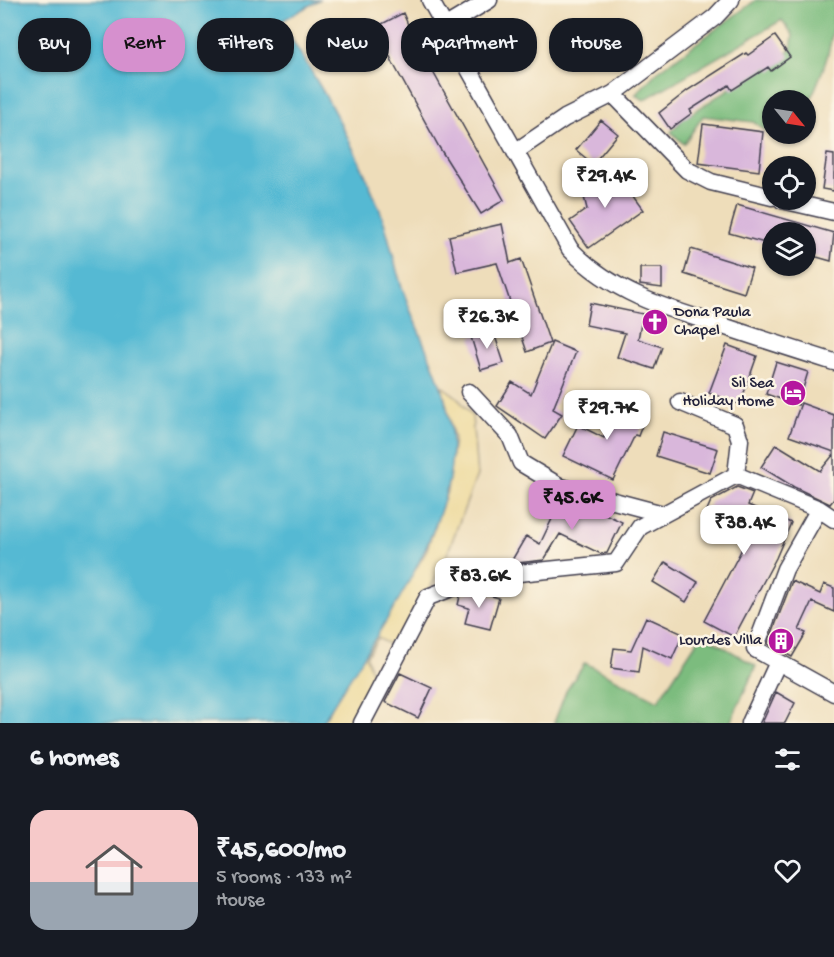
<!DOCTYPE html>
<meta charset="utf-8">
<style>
:root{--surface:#171b24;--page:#242831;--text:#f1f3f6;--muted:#9ea1a6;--accent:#d690ce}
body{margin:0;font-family:"Gochi Hand",sans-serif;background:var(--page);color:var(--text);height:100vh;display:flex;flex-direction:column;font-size:22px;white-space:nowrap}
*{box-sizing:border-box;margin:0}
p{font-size:20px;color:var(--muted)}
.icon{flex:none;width:33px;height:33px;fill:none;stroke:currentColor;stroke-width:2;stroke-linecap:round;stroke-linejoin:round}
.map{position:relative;height:723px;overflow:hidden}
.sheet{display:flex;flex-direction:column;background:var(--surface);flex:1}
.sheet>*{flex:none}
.banner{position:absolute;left:18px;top:18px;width:798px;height:54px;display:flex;gap:12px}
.needle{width:39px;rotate:120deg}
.tools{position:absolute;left:762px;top:90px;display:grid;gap:12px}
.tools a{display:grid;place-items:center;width:54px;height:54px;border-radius:50%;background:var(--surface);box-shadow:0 2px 4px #0004;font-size:30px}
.price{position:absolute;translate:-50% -51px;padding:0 14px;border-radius:12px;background:#fff;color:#222;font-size:20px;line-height:39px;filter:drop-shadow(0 2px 3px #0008)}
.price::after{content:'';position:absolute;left:50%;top:36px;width:18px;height:14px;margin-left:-9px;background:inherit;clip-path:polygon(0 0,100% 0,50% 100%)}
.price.selected{background:var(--accent);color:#111}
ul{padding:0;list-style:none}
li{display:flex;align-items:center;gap:18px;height:150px;padding:0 30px}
li span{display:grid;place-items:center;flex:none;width:168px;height:120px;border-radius:18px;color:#555}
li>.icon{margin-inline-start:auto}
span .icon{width:72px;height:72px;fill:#fffc;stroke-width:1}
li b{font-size:26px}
h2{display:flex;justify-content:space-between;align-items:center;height:72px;padding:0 30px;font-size:26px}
.tag{padding:0 21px;border-radius:24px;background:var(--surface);box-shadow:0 2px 4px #0004;font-size:21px;line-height:54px}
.tag.selected{background:var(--accent);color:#111}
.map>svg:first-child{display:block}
.forest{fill:#7cbc7e;stroke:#4f6f5c;stroke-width:1.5}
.sand{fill:#eeda9e;stroke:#887e6c;stroke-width:1.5}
.water{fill:#55b9d3;stroke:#3c6e87;stroke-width:1.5}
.building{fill:#d9b7db}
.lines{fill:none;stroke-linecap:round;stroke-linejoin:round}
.minor-casing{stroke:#413e4e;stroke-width:19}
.minor{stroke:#fff;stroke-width:16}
.labels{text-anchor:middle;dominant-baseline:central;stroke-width:5;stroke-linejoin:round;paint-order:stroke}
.poi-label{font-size:16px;fill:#22223b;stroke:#fcf5e5;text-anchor:end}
</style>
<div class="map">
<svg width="834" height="723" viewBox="0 0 834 723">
<rect width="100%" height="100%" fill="#fcf5e5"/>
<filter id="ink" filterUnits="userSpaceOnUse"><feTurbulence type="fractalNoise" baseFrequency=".0167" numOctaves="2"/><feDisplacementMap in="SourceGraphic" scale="12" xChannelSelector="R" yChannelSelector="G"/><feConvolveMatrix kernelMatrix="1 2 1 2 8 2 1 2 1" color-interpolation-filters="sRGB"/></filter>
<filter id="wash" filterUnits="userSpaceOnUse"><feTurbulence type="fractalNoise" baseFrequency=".008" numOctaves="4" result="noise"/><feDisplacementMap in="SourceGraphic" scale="24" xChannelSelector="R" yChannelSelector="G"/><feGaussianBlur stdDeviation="1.35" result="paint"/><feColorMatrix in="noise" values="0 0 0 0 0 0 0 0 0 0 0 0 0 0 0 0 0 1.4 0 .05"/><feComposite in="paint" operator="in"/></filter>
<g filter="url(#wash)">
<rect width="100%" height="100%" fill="#eeddba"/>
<path class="forest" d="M756,0H834C834,48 825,67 806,110V100H772V134H788L780,140L753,122L703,116L684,144L671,132L684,118L791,49L793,35L782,20L644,100L635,95L657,72Z
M702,634L756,666L730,723H554L566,691L585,663L658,701Z"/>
<path class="sand" d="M442,386L457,397L472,416L477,475L443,565L396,648L378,638L366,657L373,676L355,714L357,723H322L426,552L447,491L454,439Z"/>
<path class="water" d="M0,0H319L280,22C319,80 354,144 380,210C390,237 394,266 404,293C428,363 467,414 446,492C426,571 364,653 322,723H0Z"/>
<g id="blocks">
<path class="building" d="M403,13L412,34L504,200L481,214L439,147L394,65L376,27Z
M775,36L790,57L771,71L768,67L732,90L729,85L690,110L692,113L670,129L659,113L688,90L746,53L748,55Z
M601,120L618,134L593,164L576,150Z
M703,124L763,132L759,171L698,163Z
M827,154L834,155V191L822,189Z
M614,170L643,210L589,248L570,221L587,209L583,193Z
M737,205L834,233L831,261L806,254V232H772V245L729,233Z
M502,224L510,263L521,259L550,343L527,352L497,263L457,272L449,236Z
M691,249L752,268L744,293L684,274Z
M640,268H662V288L640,285Z
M590,303L643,314L638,339L662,347L654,369L617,357L625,333L586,325Z
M493,330L504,363L481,370L471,337Z
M552,342L576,352L553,409L562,414L545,439L497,406L512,382L531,394Z
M727,345L757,356L740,404L709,393Z
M776,362L808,372L798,405L766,394Z
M617,400L648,410L638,436L635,435L613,480L563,456L578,425L604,438Z
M801,403L834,415V452L789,436Z
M663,432L718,449L710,473L656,456Z
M776,444L820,471L834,454V499L830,504L794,487L761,467Z
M737,487L753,493L748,505L791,523L776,558L734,637L704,621L744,545L741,544L745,533L704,517L711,501Z
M562,498L584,504L622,522L607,553L601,554L560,534L544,560L517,563L512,560L526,536L540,544Z
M665,562L698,582L686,602L653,582Z
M792,581L820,594L824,584L834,588V612L812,602L799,630L806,633L792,657L768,644Z
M473,591L499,598L490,629L465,623L469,608L458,605L460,596Z
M646,617L683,634L672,659L643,646L639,672L611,668L614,648L631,650Z
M400,673L432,688L418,718L385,702Z
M776,692L795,703L785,723H762Z"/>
</g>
</g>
<g filter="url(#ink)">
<use href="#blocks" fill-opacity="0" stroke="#413e4e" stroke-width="1.5"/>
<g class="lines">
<defs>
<path id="minor" d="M430,0L570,249C611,292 664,308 720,325C758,338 796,350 834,362
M446,26L489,0
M613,94L687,170L711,182L772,197
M515,152L565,118L613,94L715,17L731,0
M782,200L834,212
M469,392L510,436L521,463L561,487L663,514
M680,402L735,425L740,440L736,475L819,509L834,519
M819,509L785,569L755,649L834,693
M362,723L428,597L470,581L509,574L616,563L640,527L736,475
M750,723L778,662"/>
</defs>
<use href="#minor" class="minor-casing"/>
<use href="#minor" class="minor"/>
</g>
</g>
<defs>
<symbol id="church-disc" viewBox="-11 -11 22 22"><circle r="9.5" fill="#b5179e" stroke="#fcf5e5"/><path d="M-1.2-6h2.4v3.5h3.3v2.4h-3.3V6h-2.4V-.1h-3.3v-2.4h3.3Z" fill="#fff"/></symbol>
<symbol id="hotel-disc" viewBox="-11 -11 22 22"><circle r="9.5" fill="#b5179e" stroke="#fcf5e5"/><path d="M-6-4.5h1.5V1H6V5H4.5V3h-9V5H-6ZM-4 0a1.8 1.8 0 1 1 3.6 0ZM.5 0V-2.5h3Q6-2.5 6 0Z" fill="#fff"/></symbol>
<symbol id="building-disc" viewBox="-11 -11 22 22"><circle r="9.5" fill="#b5179e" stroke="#fcf5e5"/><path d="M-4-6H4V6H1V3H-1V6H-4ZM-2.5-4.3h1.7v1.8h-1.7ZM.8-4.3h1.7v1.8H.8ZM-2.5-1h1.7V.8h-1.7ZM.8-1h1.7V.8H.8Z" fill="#fff"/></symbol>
</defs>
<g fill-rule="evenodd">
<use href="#church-disc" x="640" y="307" width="30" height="30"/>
<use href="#hotel-disc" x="778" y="378" width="30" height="30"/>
<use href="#building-disc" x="766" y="626" width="30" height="30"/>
</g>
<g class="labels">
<g class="poi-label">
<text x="674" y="313" text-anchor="start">Dona Paula<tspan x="674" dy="18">Chapel</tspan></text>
<text x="774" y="384">Sil Sea<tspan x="774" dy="18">Holiday Home</tspan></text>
<text x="762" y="641">Lourdes Villa</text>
</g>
</g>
</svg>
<div class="tools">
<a><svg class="needle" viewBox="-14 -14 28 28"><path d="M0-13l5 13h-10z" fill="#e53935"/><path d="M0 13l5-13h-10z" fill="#9ea1a6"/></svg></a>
<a><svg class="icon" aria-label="locate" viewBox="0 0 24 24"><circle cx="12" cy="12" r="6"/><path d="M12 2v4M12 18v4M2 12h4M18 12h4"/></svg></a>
<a><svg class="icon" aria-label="layers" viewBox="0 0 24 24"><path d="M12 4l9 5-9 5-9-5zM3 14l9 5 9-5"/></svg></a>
</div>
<b class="price" style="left:605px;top:209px">₹29.4K</b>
<b class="price" style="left:487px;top:350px">₹26.3K</b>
<b class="price" style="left:607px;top:441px">₹29.7K</b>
<b class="price selected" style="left:572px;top:531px">₹45.6K</b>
<b class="price" style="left:744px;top:556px">₹38.4K</b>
<b class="price" style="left:479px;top:609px">₹83.6K</b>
<div class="banner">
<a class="tag">Buy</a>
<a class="tag selected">Rent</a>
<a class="tag">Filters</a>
<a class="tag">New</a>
<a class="tag">Apartment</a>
<a class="tag">House</a>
</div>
</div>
<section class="sheet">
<h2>6 homes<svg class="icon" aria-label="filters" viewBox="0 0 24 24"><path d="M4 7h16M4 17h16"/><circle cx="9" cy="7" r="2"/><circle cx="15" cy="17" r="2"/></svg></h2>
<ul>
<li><span style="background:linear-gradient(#f6c9c9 60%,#9aa5b1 0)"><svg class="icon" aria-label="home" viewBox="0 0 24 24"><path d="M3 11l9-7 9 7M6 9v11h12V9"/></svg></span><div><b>₹45,600/mo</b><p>5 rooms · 133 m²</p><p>House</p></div><svg class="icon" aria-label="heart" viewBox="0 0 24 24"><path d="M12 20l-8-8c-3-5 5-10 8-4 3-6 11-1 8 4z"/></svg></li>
</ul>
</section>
